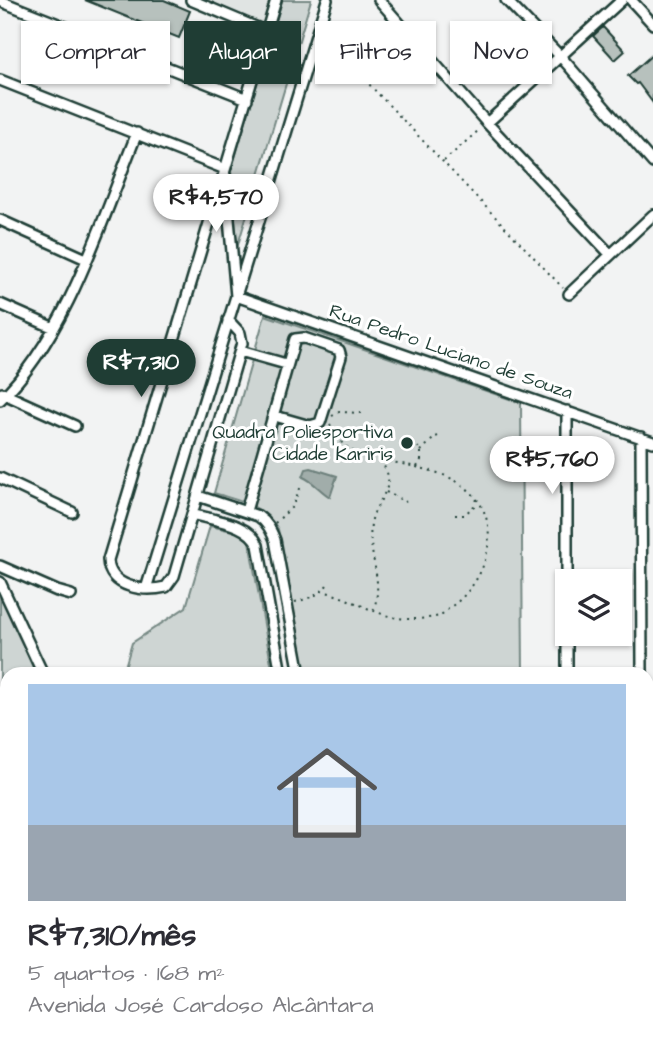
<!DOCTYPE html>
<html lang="pt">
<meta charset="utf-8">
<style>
:root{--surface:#fff;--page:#f7f7f7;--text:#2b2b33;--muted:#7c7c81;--line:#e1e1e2;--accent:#1f3d34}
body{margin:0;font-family:"Architects Daughter",sans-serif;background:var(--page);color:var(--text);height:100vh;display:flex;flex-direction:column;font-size:26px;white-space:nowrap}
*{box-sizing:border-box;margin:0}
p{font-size:23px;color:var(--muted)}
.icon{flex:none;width:38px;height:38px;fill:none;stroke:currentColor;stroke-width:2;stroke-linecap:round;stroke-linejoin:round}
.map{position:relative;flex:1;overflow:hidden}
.panel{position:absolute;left:0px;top:667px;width:654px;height:387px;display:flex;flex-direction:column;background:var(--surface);border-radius:21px 21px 0 0;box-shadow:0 2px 5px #0004}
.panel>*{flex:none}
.banner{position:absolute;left:21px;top:21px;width:612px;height:63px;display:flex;gap:14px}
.tools{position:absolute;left:555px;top:569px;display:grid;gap:14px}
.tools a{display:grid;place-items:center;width:77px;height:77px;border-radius:0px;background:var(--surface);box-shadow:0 2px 5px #0004;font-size:35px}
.price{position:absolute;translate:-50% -60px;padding:0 16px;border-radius:24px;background:#fff;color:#222;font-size:23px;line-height:46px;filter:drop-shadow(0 2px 4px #0008)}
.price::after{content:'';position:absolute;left:50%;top:42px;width:21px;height:16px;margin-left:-10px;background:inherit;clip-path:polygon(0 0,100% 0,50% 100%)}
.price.on{background:var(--accent);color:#fff}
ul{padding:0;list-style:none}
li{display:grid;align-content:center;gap:14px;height:371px;padding:0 28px}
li+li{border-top:2px solid var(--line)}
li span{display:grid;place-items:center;height:217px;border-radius:0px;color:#555}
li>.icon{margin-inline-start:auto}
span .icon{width:126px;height:126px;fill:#fffc;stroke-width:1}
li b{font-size:30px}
.pill{padding:0 24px;border-radius:0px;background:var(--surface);box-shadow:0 2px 5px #0004;font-size:24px;line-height:63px}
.pill.on{background:var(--accent);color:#fff}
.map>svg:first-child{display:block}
.built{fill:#e0e4e3}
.green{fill:#ced5d3;stroke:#768984;stroke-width:2}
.water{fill:#a1adaa;stroke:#6d807b;stroke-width:2}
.building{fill:#b7c1bd;stroke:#1f3d34;stroke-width:2}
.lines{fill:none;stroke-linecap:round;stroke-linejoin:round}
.minor-casing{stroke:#1f3d34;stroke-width:14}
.path{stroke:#1f3d34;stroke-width:2;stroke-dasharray:2 5;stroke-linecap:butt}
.minor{stroke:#fff;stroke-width:9}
.poi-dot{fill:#1f3d34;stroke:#fff;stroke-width:2.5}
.labels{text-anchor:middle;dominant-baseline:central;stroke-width:6;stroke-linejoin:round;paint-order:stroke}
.street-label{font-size:19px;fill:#1f3d34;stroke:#fff}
.poi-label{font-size:19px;fill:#1f3d34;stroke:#fff;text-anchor:end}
</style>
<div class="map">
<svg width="653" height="1053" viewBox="0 0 653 1053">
<rect width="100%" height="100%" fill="#f2f3f3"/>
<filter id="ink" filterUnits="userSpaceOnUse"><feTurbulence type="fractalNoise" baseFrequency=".0143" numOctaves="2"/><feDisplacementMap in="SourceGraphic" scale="14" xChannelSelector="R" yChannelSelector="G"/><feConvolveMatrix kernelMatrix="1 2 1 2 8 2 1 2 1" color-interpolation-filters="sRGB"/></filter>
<g filter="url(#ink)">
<path class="built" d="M201,0H268L262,25Z"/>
<path class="green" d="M282,0H311L237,248L231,171Z
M265,315L521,403L523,674H305L278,529C264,505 239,501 214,493Z
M210,526L237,532L249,541L273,674H123L132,643L186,607Z
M0,589L36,674H7V751L0,752Z
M7,885V1024L0,1020V907Z"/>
<path class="water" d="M311,468L337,476L330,497C320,491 313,481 303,477L306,469Z"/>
<path class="building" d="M85,0H164L190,11L179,38Z
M603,27L625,51L615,60L593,36Z
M653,54V103L638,83L636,84L628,76Z"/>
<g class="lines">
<defs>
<path id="minor" d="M191,0L267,32
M379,0L487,123L610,254
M506,0L561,57L653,163
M631,0L653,24
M0,1L247,99
M0,80L225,169
M487,123L622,0
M225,175L236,296L653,442
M0,220L86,259
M569,294L653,215
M0,304L54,328
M228,320L240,333L242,343L174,576L166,587C144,592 109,588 108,560L276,0
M240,351L286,364
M2,393L75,426
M0,400C67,337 103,217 137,133
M567,411V581
M641,437L642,674
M0,478L72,512
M198,496L258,516C267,522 271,530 275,540L300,674
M246,511L295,339L304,338L339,350L341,357L320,423L310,426L275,416
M192,514C214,521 248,522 258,545L281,674
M0,566L57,591L71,595
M0,582L43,674
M146,589L327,0
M567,634V674
M648,725H653
M0,756L7,754
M0,769L7,791
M648,803H653
M0,846L7,850
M648,883H653
M0,885L7,861
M648,960H653
M0,1023L7,1027
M648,1039H653
M43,1046L55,1053
M370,1049H462
M130,1053V1046
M569,1053V1046"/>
</defs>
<use href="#minor" class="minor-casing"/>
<path class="path" d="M326,39L563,288
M444,161L479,130
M332,416L339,412L361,413
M330,424C339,445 355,457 378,459
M421,451L435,437L442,435
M417,467L421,460V451L418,447
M386,492L406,502
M455,515H464L474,506L477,499
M275,523L292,507L302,484
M321,591C353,597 379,620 412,619C420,619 432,618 439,616C443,614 448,609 452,606C489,580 506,519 465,487C442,469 407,466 379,459C402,487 375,497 371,524C367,554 385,581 373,611
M295,602C307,599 322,595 328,583"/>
<use href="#minor" class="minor"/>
</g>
</g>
<circle class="poi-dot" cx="407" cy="443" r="7"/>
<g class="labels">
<g class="street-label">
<text transform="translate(451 352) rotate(19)">Rua Pedro Luciano de Souza</text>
</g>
<g class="poi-label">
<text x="393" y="432">Quadra Poliesportiva<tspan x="393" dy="22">Cidade Kariris</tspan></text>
</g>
</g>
</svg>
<div class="tools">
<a><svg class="icon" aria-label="layers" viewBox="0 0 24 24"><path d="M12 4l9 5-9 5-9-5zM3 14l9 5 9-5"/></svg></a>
</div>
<b class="price" style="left:216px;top:234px">R$4,570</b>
<b class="price on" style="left:141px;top:399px">R$7,310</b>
<b class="price" style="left:552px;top:496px">R$5,760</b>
<div class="banner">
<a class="pill">Comprar</a>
<a class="pill on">Alugar</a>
<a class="pill">Filtros</a>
<a class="pill">Novo</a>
</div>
<section class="panel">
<ul>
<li><span style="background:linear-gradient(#a9c7e8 65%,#9aa5b1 0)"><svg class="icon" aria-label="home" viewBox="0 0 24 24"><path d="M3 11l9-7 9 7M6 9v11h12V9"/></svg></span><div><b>R$7,310/mês</b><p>5 quartos · 168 m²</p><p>Avenida José Cardoso Alcântara</p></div></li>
</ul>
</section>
</div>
